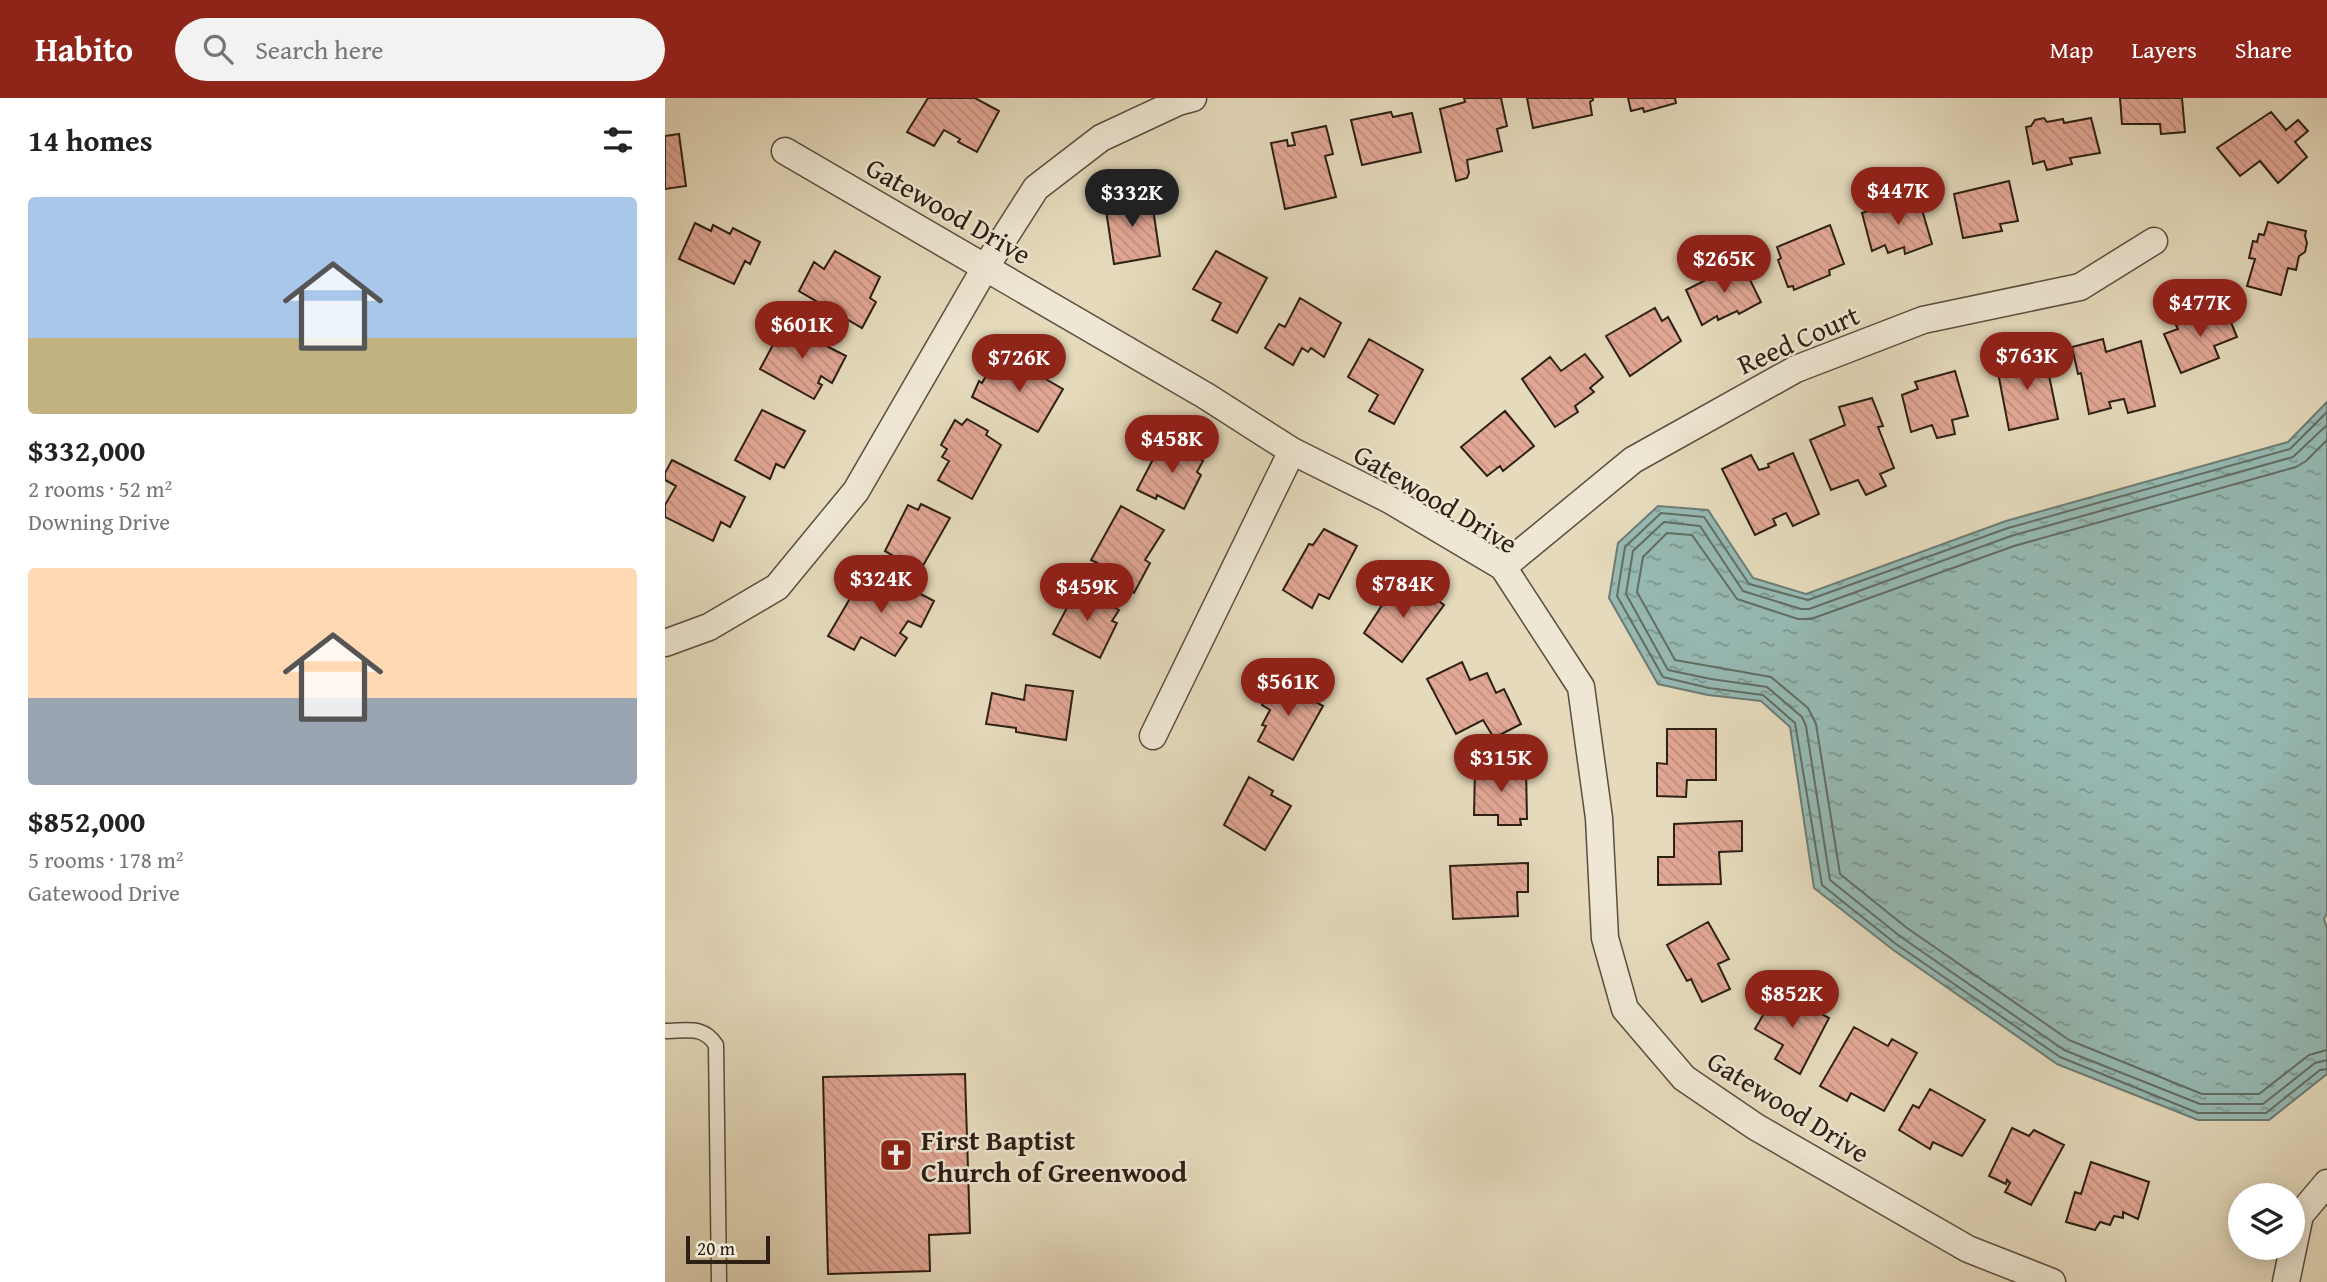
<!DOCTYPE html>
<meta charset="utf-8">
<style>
:root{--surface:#fff;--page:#f2f2f2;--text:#222;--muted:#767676;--accent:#8f2418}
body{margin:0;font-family:"Gentium Book Plus",serif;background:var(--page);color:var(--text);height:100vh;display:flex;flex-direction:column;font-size:26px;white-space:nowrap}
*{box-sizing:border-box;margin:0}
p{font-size:23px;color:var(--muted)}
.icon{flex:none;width:38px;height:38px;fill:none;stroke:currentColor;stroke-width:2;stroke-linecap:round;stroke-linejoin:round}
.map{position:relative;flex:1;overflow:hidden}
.side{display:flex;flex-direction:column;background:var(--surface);width:665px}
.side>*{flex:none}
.fabs{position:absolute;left:1563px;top:1085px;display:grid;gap:14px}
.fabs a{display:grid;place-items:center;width:77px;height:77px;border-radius:50%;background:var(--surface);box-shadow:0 4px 18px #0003;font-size:35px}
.scale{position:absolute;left:21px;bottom:18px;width:84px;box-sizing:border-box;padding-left:7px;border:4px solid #2d2015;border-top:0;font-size:19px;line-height:24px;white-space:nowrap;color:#2d2015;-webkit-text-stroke:5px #eee7d3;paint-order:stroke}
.price{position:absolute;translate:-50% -60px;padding:0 16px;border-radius:24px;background:var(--accent);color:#fff;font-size:23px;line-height:46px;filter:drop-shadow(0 2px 4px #0008)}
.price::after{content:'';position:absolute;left:50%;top:42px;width:21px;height:16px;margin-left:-10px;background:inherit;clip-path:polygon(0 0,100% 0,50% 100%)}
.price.on{background:#222;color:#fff}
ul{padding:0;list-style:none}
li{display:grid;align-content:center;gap:14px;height:371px;padding:0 28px}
li span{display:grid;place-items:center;height:217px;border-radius:7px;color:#555}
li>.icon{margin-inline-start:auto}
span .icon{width:126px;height:126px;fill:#fffc;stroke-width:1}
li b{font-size:30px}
h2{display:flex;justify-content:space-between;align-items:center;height:84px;padding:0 28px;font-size:30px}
header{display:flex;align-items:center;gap:42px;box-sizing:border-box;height:98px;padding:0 35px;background:var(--accent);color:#fff}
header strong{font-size:33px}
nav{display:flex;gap:38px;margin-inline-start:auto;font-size:24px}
.search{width:490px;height:63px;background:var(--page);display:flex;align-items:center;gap:18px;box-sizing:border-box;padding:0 24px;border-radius:38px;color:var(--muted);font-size:26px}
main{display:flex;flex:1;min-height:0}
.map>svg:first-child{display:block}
.water{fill:url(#water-ripples);stroke:#6c7c74;stroke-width:2}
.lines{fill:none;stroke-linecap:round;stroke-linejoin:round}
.shore{stroke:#626d64;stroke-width:2}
.building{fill:url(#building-back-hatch);stroke:#2d2015;stroke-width:2}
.lane-casing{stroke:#5b4e3f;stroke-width:17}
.street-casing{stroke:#5b4e3f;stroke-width:29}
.lane{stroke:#eee7d3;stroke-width:14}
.street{stroke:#eee7d3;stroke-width:26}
.labels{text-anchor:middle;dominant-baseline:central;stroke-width:5;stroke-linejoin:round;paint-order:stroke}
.street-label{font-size:28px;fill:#2d2015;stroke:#eee7d3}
.poi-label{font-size:28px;font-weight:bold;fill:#2d2015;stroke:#eee7d3;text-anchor:start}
</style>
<header>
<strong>Habito</strong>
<div class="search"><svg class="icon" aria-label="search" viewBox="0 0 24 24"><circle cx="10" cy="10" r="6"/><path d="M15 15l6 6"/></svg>Search here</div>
<nav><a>Map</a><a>Layers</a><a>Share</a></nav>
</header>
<main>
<section class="side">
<h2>14 homes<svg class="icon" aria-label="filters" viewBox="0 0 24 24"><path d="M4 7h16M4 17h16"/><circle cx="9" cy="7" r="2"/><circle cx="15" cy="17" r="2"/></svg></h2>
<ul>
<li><span style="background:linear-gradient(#a9c7e8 65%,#c2b280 0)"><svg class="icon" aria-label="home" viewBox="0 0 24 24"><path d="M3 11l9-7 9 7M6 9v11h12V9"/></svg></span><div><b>$332,000</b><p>2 rooms · 52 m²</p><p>Downing Drive</p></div></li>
<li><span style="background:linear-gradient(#ffd9b3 60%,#9aa5b1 0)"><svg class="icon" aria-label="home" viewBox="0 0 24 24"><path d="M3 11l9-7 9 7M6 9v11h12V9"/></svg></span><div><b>$852,000</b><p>5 rooms · 178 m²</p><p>Gatewood Drive</p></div></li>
</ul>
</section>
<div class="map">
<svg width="1662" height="1184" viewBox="0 0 1662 1184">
<defs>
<pattern id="water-ripples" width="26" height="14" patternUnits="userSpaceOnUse" patternTransform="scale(1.75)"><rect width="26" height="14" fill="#96bab4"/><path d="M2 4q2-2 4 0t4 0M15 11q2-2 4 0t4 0" fill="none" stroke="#7b9791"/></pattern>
<pattern id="building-back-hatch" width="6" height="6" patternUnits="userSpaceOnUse" patternTransform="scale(1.75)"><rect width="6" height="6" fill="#e2a795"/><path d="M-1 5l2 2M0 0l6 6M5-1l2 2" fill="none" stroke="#c28f80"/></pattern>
</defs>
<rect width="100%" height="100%" fill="#e5dabc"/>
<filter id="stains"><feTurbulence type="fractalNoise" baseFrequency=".00286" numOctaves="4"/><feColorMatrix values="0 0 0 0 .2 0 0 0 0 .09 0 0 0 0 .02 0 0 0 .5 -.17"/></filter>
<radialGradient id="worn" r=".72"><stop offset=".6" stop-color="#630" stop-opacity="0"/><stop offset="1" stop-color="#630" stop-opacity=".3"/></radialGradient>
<path class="water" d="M1662,304V815L1659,821L1662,830V976L1604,1022H1533L1392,966L1227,851L1149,790L1125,629L1096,603L1043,597L993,586L944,500L953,445L993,408L1043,412L1088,480L1141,496L1341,423L1623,344Z"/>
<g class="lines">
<path class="shore" d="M1662,314L1625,351L1343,430L1143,502L1084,486L1039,419L996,415L960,449L952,498L998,579L1044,590L1098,597L1130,625L1157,787L1231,846L1395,959L1533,1015H1601L1655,972L1662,971
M1662,327L1628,359L1346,438L1144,511H1136L1078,493L1035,428L999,424L968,453L961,496L1003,572L1046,581L1102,589L1137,619L1141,628L1165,782L1236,839L1399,952L1535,1006H1598L1650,965L1662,962
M1662,342L1641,363L1631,369L1349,448L1146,521H1133L1072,501L1027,437L1002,435L978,459L972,494L1010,562L1106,579L1143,610L1151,626L1175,776L1242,830L1404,942L1537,996H1594L1644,957L1662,952"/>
</g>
<path class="building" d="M263,0H310L334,13L312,54L293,44L295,41L279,32L269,48L242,34Z
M799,0H836L842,28L832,31L837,53L802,62L804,75L802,80L791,83L775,11L800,4Z
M862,0H928V2L925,4L927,17L868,30Z
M963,0H1010L1011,5L979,14L978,10L966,13Z
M1455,0H1517L1520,34L1496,36L1495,26H1457Z
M726,14L728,19L747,15L756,54L697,67L686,22Z
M1606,14L1621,32L1633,22L1643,33L1630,44L1642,59L1613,85L1595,63L1575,78L1552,50Z
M1379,20L1382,24L1398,21L1399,25L1426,20L1435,55L1405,60L1407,66L1382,72L1379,63L1368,66L1361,29L1366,28L1370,22Z
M661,28L668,56L660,58L671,99L620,111L606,45L622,42L623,48L630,47L627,35Z
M14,36L21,88L0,91V38Z
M1344,83L1353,123L1335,126L1337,133L1298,140L1289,96Z
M486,97L495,158L449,166L440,105Z
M1253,98L1267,146L1240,156L1239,149L1223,155L1220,147L1207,153L1197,115Z
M1603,124L1641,133L1640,138L1642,145L1640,154L1634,158L1631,172L1623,170L1616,197L1582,188L1590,161L1584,160L1588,143L1592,144L1594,136L1599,137Z
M30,125L46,133L48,127L65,136L68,130L95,144L85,166L80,163L69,186L14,161Z
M1165,127L1179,166L1164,172L1165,177L1129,192L1128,188L1123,189L1113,162L1116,160L1112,149Z
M170,153L215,179L205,200L211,204L197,230L134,193L149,164L159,171Z
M551,153L602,180L572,235L547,222L556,205L528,191Z
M1076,164L1096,204L1074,216L1072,213L1053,222L1052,218L1037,227L1021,192Z
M635,200L676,225L659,259L646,250L643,254L637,250L628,267L600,250L614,226L620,229Z
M990,210L997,223L1003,219L1016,243L965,278L941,238Z
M1560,210L1572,239L1549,248L1554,260L1516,275L1499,236L1513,231L1511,227Z
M119,226L181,258L167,285L156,278L153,285L157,287L149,301L95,271Z
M704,241L758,272L729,326L704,313L713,297L683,279Z
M1438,241L1441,254L1476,243L1490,308L1463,315L1459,301L1444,304L1446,310L1424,316L1416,275L1413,276L1407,249Z
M920,256L938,279L925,290L929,294L910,308L913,314L890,329L857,281L885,259L896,273Z
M1380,258L1393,321L1344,332L1331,264L1357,259L1360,270L1366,268L1364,260Z
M342,259L398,291L373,334L307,299L314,283L317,285L322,276L332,280Z
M1290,273L1303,318L1287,322L1290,336L1272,340L1267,327L1246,334L1237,297L1253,291L1250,284Z
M1207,300L1218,328L1213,329L1229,370L1215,376L1221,388L1201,397L1193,382L1166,392L1145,342L1180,327L1174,309Z
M97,312L140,333L119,370L111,366L105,381L70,362Z
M840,313L869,348L838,373L835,368L822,378L796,349Z
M302,321L323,333L321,337L336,347L307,401L273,382L284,363L277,359L282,351L276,347L290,322L297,327Z
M498,342L538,363L532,374L536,377L519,411L492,397L491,401L472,392Z
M1128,355L1154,416L1128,428L1121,415L1108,421L1111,427L1090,437L1057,371L1086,357L1094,372L1104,369L1103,366Z
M7,362L80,399L65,429L56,424L48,443L0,419V407L11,388L0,382V375Z
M256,406L285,420L255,473L220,453L243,407L253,412Z
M456,408L499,432L480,462L485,465L469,495L436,477L440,469L426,462Z
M659,431L692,448L664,501L654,496L647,510L618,492L644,446L648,447Z
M212,473L269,503L256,529L243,523L235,535L242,540L230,558L196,539L189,552L163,538L190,492L200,498Z
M734,481L748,491L744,496L750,501L757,491L779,507L737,564L699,535Z
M413,489L454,512L447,523L452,525L435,560L388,536Z
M797,564L805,582L822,575L831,595L839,591L856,626L829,640L818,622L791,636L762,581Z
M614,577L637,592L636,596L658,608L628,662L593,643L601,628L597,627L605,612L597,607Z
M361,587L408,593L401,642L351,634V630L321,626L327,595L359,602Z
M1002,631H1051V682H1022L1021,699L992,698V665L1002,666Z
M810,670H861L862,721H855L856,727H833V717H809Z
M584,679L608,693L606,697L626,708L600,752L559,727Z
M1077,723V753L1054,754L1056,786L993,787V759H1009V726Z
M863,765V794H852L853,818L788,821L785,768Z
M1043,824L1064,861L1053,866L1065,891L1037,904L1026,881L1022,883L1002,847Z
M1112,893L1164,920L1135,976L1110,961L1118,947L1090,931Z
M1189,929L1223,948L1227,941L1252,955L1219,1013L1186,995L1182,1003L1155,988Z
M300,976L305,1135L264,1137L265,1173L163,1176L158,979Z
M1265,991L1320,1022L1297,1058L1268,1044L1265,1051L1234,1032L1248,1007L1254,1010Z
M1347,1030L1364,1038L1369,1032L1399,1047L1366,1107L1340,1094L1345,1085L1342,1082L1341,1086L1324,1078Z
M1426,1064L1484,1084L1473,1121L1458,1114V1120L1449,1118L1445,1127L1435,1124L1430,1132L1401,1124L1410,1094L1416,1096Z"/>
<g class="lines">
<defs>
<path id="lane" d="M0,933C22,933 38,927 51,947L54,1184"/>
<path id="street" d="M120,53L541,298L627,353L725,402L838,469L916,589L934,720L940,840L960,911L1019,980L1091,1029L1303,1151L1387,1184
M838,469L968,362L1131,271L1258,222L1415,189L1489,143
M0,545L44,529L112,489L191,393L320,170L371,90L436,40L513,4L528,0
M488,638L627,353
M1621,1184L1635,1117L1662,1085"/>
</defs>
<use href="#lane" class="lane-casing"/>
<use href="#street" class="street-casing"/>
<use href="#lane" class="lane"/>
<use href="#street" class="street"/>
</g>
<defs>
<symbol id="church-square" viewBox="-11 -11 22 22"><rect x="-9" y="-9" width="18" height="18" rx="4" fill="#8f2418" stroke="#eee7d3"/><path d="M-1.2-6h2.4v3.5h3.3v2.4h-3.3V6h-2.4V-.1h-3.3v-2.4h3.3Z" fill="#fff"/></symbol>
</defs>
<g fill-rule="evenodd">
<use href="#church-square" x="212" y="1038" width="38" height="38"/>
</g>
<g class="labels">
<g class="street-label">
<text transform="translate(284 112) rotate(30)">Gatewood Drive</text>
<text transform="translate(1133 241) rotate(-24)">Reed Court</text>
<text transform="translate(771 400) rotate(31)">Gatewood Drive</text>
<text transform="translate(1124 1008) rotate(32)">Gatewood Drive</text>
</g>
<g class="poi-label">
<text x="256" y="1041">First Baptist<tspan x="256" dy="32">Church of Greenwood</tspan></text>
</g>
</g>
<rect width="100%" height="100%" filter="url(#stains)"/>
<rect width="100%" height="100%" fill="url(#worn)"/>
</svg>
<div class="fabs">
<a><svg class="icon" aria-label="layers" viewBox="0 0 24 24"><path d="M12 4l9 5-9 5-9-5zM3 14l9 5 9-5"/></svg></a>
</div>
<div class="scale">20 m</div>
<b class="price" style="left:1233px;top:129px">$447K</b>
<b class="price on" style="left:467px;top:131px">$332K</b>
<b class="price" style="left:1059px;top:197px">$265K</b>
<b class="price" style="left:1535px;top:241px">$477K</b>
<b class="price" style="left:137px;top:263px">$601K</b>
<b class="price" style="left:1362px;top:294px">$763K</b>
<b class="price" style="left:354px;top:296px">$726K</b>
<b class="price" style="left:507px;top:377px">$458K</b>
<b class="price" style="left:216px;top:517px">$324K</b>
<b class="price" style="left:738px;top:522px">$784K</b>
<b class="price" style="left:422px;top:525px">$459K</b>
<b class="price" style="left:623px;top:620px">$561K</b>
<b class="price" style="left:836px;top:696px">$315K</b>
<b class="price" style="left:1127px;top:932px">$852K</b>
</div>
</main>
